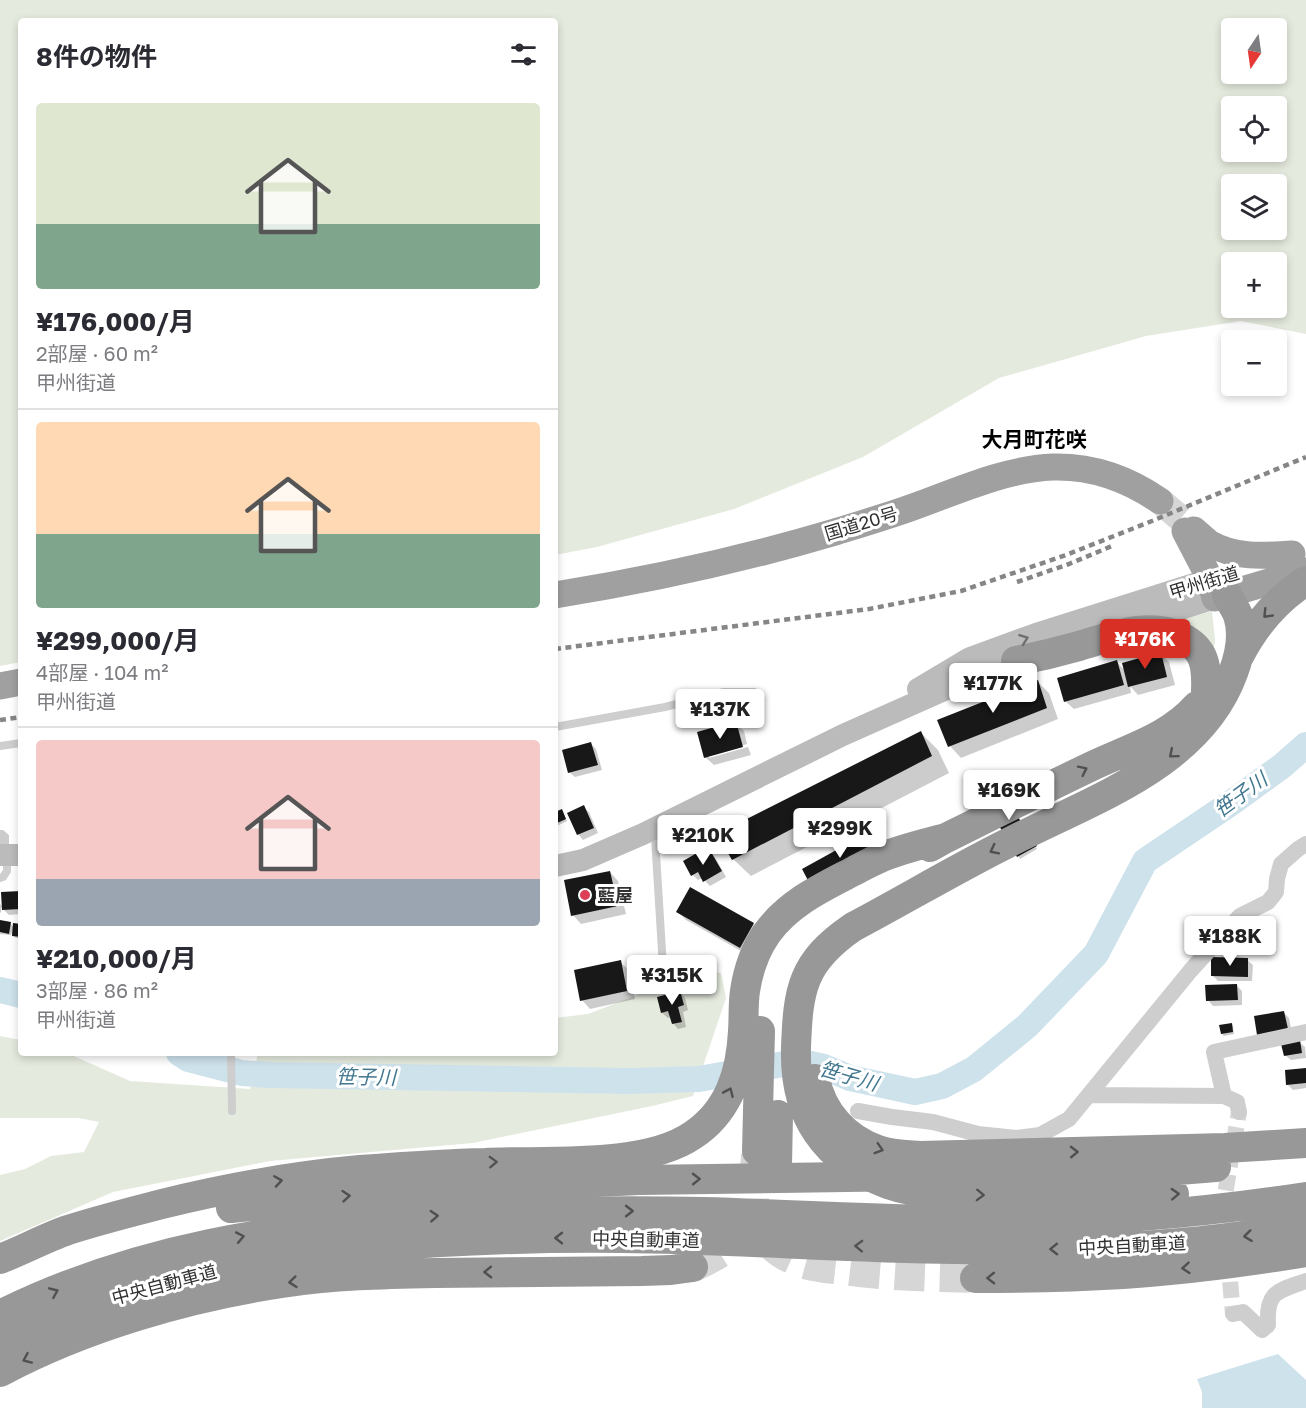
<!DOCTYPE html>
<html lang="ja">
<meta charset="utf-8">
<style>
:root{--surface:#fff;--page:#f7f7f7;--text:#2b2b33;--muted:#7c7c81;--line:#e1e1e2;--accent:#d93025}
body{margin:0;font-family:"Golos Text","Noto Sans JP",sans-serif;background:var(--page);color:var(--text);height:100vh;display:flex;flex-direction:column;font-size:22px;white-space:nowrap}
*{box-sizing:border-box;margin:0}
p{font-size:20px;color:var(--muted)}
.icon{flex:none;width:33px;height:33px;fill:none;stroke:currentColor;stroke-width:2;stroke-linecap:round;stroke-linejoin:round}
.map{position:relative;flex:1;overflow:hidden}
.drawer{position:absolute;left:18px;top:18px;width:540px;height:1038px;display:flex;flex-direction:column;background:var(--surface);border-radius:6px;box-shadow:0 3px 9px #0003}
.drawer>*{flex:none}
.needle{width:39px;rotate:193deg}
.fabs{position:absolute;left:1221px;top:18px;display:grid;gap:12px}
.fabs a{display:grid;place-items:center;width:66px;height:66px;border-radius:6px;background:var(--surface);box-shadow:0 3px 9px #0003;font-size:30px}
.price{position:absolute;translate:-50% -51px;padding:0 14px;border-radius:6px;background:#fff;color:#222;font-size:20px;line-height:39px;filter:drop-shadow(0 2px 3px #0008)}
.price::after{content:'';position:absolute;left:50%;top:36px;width:18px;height:14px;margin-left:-9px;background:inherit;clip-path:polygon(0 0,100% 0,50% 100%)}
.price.active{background:var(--accent);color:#fff}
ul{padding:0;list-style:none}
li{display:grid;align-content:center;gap:12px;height:318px;padding:0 18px}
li+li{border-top:2px solid var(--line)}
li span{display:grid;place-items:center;height:186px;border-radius:6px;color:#555}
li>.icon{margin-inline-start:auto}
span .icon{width:108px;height:108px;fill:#fffc;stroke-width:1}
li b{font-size:26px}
h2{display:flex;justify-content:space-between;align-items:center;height:72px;padding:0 18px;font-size:26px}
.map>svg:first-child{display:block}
.green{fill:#e5eade;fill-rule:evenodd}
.water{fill:#cee2ec}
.shadow{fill:#0003}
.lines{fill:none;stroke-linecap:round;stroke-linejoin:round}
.river{stroke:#cee2ec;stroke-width:26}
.building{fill:#181818}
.minor-tunnel{stroke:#d6d6d6;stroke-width:16;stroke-dasharray:16 8;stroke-linecap:butt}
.trunk-tunnel{stroke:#d6d6d6;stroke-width:27;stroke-dasharray:27 14;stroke-linecap:butt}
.motorway-tunnel{stroke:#d6d6d6;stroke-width:30;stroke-dasharray:30 15;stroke-linecap:butt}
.service{stroke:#cecece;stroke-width:8}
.minor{stroke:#cecece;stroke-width:16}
.secondary{stroke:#bbb;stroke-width:22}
.trunk{stroke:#a0a0a0;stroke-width:27}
.motorway{stroke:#989898;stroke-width:30}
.rail{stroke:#868686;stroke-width:4.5;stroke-dasharray:6 4.5;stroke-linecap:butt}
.motorway-bridge{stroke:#989898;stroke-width:30}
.oneway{stroke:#505050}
.oneway2{stroke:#6f6f6f}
.poi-dot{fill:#dd3f57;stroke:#fff;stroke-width:2}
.labels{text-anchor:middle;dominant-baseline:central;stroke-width:6;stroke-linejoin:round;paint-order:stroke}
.street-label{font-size:18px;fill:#313131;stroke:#fff}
.poi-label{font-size:18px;font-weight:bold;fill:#313131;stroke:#fff;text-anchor:start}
.water-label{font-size:20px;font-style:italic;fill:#427890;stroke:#fff}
.quarter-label{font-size:21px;font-weight:bold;fill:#000;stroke:#fff}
</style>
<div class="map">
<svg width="1306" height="1408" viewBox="0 0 1306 1408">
<rect width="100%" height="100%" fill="#fff"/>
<path class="green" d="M0,0H1306V334L1241,321L1146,336L999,378L863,457L734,509L597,547L555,555V21H21V662L0,666ZM1232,28H1276V74H1232ZM1232,106H1276V152H1232ZM1232,184H1276V230H1232ZM1232,262H1276V308H1232Z
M1212,611L1215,640L1213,658L1173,623Z
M675,965L721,973L726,998L693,1096L652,1106L473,1143L270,1161L113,1192L0,1241V1175L25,1169L51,1156L84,1152L99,1122L79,1118H0V1036L21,1040V1053H67L130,1081L250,1089L258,1053H555V1018L588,1014L658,987Z"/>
<path class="water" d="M1278,1354L1306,1380V1408H1202V1392L1197,1379Z"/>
<path class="shadow" d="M1160,654L1169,662L1175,685L1138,695L1130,686L1131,693L1074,709L1065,701L1117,662L1125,671Z
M1038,682L1049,693L1058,719L961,758L950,746Z
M735,723L744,731L747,744L709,755V758L748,747L751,755L714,765L705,757Z
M921,733L938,750L949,773L751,876L733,859Z
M591,744L596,749L602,770L575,777L569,772Z
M984,797L1028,837L1037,849L1020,859Z
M583,807L589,812L598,833L583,840L578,834Z
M555,809L557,813H563L567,821L555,827Z
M0,830H3L9,835V848H0Z
M697,854L702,859L711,854L716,859L726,877L710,886L702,878L698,880L693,875Z
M610,872L618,881L626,914L581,924L573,915Z
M21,892V914L9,915L1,907V912L0,913V904L3,907Z
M678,912L753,924L762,932L748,955L686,920Z
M0,922L10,923L14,928L21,925V938H16L11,933V935L0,934Z
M1247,960L1253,965L1252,981H1218L1212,975Z
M620,962L629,970L635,999L590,1009L582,1000Z
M1236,985L1242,991V1005L1213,1006L1208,1000Z
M680,993L685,998L688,1010L683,1012L686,1027L678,1029L673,1023L671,1017L668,1018L662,1013Z
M1284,1013L1289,1018L1292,1034L1264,1039Z
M1231,1024L1233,1026L1234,1034L1224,1036L1222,1034Z
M1299,1042L1305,1047L1306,1058L1291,1060L1285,1055Z
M1306,1070V1088L1293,1090L1287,1084Z"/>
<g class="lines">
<path class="river" d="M0,990L21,995
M179,1053L188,1059L242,1073L270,1075L629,1081L699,1079L784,1064L806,1063L824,1067L850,1078L915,1092L942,1086L974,1069L1027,1026L1096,954L1145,861L1231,803L1282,766L1306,745"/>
</g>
<path class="building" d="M1161,652L1167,677L1128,687L1122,663Z
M1117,660L1124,685L1064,702L1057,678Z
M1038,680L1047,708L948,747L937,720Z
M736,721L743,747L704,758L697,732Z
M921,731L932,756L732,860L717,834Z
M591,742L598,765L568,773L562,750Z
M1001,785L1027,833L1037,846L1017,857L982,796Z
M584,805L594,828L577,835L567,813Z
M562,809L566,819L555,824V812Z
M869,832L878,849L811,886L802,869Z
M711,852L722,871L703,882L698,872L691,876L683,861L697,853L700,858Z
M610,871L618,906L571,916L564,880Z
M690,887L754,923L740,948L676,912Z
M21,891V909L2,910L1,892Z
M0,920L11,922L9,934L0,932Z
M13,923L21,924V937L12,936Z
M1211,957L1248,958V977L1211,976Z
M621,960L627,991L580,1001L574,970Z
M1237,984L1238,1000L1206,1001L1205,985Z
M680,991L684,1005L678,1007L682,1022L672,1024L668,1011L661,1013L657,997Z
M1284,1011L1288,1029L1257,1035L1254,1016Z
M1232,1023L1233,1032L1221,1034L1219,1025Z
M1300,1040L1302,1053L1284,1056L1281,1044Z
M1306,1068V1083L1286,1085L1285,1070Z"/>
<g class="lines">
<path class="minor-tunnel" d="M1224,1214L1223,1206L1239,1112
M1228,1258L1233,1314"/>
<path class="trunk-tunnel" d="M1160,501L1194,530"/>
<path class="motorway-tunnel" d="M756,1154C755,1180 749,1210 763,1234C769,1246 782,1255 794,1260C809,1267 827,1268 843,1270C887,1276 931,1277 975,1278
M693,1267C718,1256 729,1248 748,1229"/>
<path class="service" d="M555,727L665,707L724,692H754
M0,746L21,743
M652,830L655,838L663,967
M0,878L3,877L7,871V855
M231,1053L232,1111"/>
<path class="minor" d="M1090,1095L1224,1096
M858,1111L892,1117L933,1122L978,1134L1016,1138L1040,1135L1069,1119L1191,970L1240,916L1268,902L1276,892L1277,879L1281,864L1298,849L1306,844
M1239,1112L1237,1102L1224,1096L1214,1052L1306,1032
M1233,1314L1243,1312L1262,1330L1268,1325C1266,1292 1277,1291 1306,1281"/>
<path class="secondary" d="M1131,625L1215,598
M918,689L970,658L1036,634L1210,579
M0,855H21
M555,866L583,860L643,834L843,735L960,683L1030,657"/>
<path class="trunk" d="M1194,530C1199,534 1204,539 1209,543C1234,558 1264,556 1292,554
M1185,531L1210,579L1215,598L1306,571
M555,595C649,580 744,559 835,532C861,524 888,516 913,507C958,491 1005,469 1053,467C1093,466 1127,478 1160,501
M0,686L21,682"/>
<path class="motorway" d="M1239,656C1255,625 1276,600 1306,581
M1016,661C1037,657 1058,652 1079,646C1111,637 1149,621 1181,637C1205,649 1207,666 1206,691
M930,847L946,838C994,814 1042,790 1090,767C1127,749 1169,738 1197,706
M815,1079C822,1112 845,1139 878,1150C891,1155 906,1155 920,1156L1225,1148L1306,1143
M757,1151L760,1031
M777,1165L778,1115
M982,1175L1166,1171L1216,1167
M1174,1194C1121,1196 1068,1198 1015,1197C976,1196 925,1197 888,1184C825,1161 794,1116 796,1048C798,989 802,962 853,927C904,900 954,870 1006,844C1087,801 1199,767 1233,673C1240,655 1244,634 1238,615C1235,608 1230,601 1227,595
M231,1208L353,1195L449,1189
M0,1259C23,1250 45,1238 68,1230C99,1220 131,1212 162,1204C227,1188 293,1176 360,1170C401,1167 443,1164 485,1163C544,1160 644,1169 693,1135C729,1111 741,1073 743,1031C744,1018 743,1004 745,991C748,971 755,950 767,933C788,904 819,889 850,873C860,868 870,862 880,858C901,849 924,844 946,838
M975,1278C1024,1278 1074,1277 1123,1274C1184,1270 1245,1262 1306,1252
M0,1315C134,1248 283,1225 431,1217C521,1212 612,1210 703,1212C811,1215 920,1222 1028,1221C1122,1220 1214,1211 1306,1197
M0,1344C66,1312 135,1287 206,1271C258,1259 311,1253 364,1248C450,1240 536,1237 623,1238C734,1239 844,1248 955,1249C1030,1250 1106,1250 1181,1243C1223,1240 1264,1233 1306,1227
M0,1372C84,1327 188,1297 282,1283C333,1275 385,1274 436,1273C505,1272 573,1272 642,1271L671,1270L693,1267"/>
<path class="rail" d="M1017,582L1069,564L1112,546
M555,649L869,609L961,591L1066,555L1152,521L1306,457
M0,720L21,717"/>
<path class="motorway-bridge" d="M449,1189L639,1180L982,1175"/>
</g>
<defs><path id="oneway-chevron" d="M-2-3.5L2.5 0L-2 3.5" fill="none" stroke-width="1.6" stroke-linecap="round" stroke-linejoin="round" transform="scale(1.5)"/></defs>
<g class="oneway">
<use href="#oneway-chevron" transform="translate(1267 614) rotate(134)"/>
<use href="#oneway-chevron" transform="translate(1173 754) rotate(140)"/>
<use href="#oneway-chevron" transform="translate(1083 770) rotate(-26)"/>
<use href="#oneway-chevron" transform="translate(994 850) rotate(153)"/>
<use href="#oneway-chevron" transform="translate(729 1092) rotate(-66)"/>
<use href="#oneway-chevron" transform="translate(879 1149) rotate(17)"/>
<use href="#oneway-chevron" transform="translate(1074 1152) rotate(-1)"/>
<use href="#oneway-chevron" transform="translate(493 1162) rotate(-2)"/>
<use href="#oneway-chevron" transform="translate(696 1179) rotate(-1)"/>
<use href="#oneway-chevron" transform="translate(278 1181) rotate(-9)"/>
<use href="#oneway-chevron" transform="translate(1175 1194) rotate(-3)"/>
<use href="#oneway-chevron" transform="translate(980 1195) rotate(2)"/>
<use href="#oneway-chevron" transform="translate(346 1196) rotate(-5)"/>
<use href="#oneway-chevron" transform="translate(629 1211)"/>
<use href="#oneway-chevron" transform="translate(434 1216) rotate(-3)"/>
<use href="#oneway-chevron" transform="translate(1248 1236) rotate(173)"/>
<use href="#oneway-chevron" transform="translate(240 1237) rotate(-11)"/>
<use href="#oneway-chevron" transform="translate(559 1238) rotate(180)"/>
<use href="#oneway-chevron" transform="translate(859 1246) rotate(-178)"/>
<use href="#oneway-chevron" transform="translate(1054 1249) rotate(179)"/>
<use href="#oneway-chevron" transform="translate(1186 1268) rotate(175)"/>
<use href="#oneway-chevron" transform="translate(488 1272) rotate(179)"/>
<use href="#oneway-chevron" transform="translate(991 1278) rotate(179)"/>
<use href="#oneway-chevron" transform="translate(293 1282) rotate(174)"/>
<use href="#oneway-chevron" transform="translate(54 1292) rotate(-23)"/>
<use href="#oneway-chevron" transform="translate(27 1359) rotate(156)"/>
</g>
<use class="oneway2" href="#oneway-chevron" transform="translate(1024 639) rotate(-20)"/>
<circle class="poi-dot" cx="585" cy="895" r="6"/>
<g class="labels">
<g class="street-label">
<text transform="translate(861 523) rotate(-17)">国道20号</text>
<text transform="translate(1204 582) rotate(-17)">甲州街道</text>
<text transform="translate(646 1239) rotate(1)">中央自動車道</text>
<text transform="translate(1132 1245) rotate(-3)">中央自動車道</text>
<text transform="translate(164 1284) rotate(-15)">中央自動車道</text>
</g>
<g class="poi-label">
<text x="597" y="895">藍屋</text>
</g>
<g class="water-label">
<text transform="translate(1240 794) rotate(-36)">笹子川</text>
<text transform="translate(849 1075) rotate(16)">笹子川</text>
<text transform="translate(366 1076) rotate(1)">笹子川</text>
</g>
<g class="quarter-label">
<text x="1034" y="439">大月町花咲</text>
</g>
</g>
</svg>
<div class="fabs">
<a><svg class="needle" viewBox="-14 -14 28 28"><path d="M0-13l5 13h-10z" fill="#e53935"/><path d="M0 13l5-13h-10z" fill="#7c7c81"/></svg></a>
<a><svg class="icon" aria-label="locate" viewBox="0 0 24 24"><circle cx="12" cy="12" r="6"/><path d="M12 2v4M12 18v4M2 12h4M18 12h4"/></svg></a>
<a><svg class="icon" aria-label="layers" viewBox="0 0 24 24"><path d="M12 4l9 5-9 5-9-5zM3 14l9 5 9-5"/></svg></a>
<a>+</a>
<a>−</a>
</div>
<b class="price active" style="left:1145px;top:670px">¥176K</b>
<b class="price" style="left:993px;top:714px">¥177K</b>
<b class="price" style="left:720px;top:740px">¥137K</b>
<b class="price" style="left:1009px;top:821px">¥169K</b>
<b class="price" style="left:840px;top:859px">¥299K</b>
<b class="price" style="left:703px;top:866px">¥210K</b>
<b class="price" style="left:1230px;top:967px">¥188K</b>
<b class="price" style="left:672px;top:1006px">¥315K</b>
<section class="drawer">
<h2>8件の物件<svg class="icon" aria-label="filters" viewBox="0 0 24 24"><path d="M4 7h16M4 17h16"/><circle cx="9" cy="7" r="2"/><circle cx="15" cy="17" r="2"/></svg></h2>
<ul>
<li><span style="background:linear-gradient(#dfe7d0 65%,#7fa58c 0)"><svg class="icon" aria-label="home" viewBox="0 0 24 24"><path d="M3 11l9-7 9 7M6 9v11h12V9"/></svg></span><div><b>¥176,000/月</b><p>2部屋 · 60 m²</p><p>甲州街道</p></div></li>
<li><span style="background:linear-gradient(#ffd9b3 60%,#7fa58c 0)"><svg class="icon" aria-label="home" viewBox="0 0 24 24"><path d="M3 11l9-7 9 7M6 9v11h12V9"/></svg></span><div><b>¥299,000/月</b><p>4部屋 · 104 m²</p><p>甲州街道</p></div></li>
<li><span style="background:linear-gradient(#f6c9c9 75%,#9aa5b1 0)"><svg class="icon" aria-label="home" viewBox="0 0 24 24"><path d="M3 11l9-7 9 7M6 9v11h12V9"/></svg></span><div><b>¥210,000/月</b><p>3部屋 · 86 m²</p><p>甲州街道</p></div></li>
</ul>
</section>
</div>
